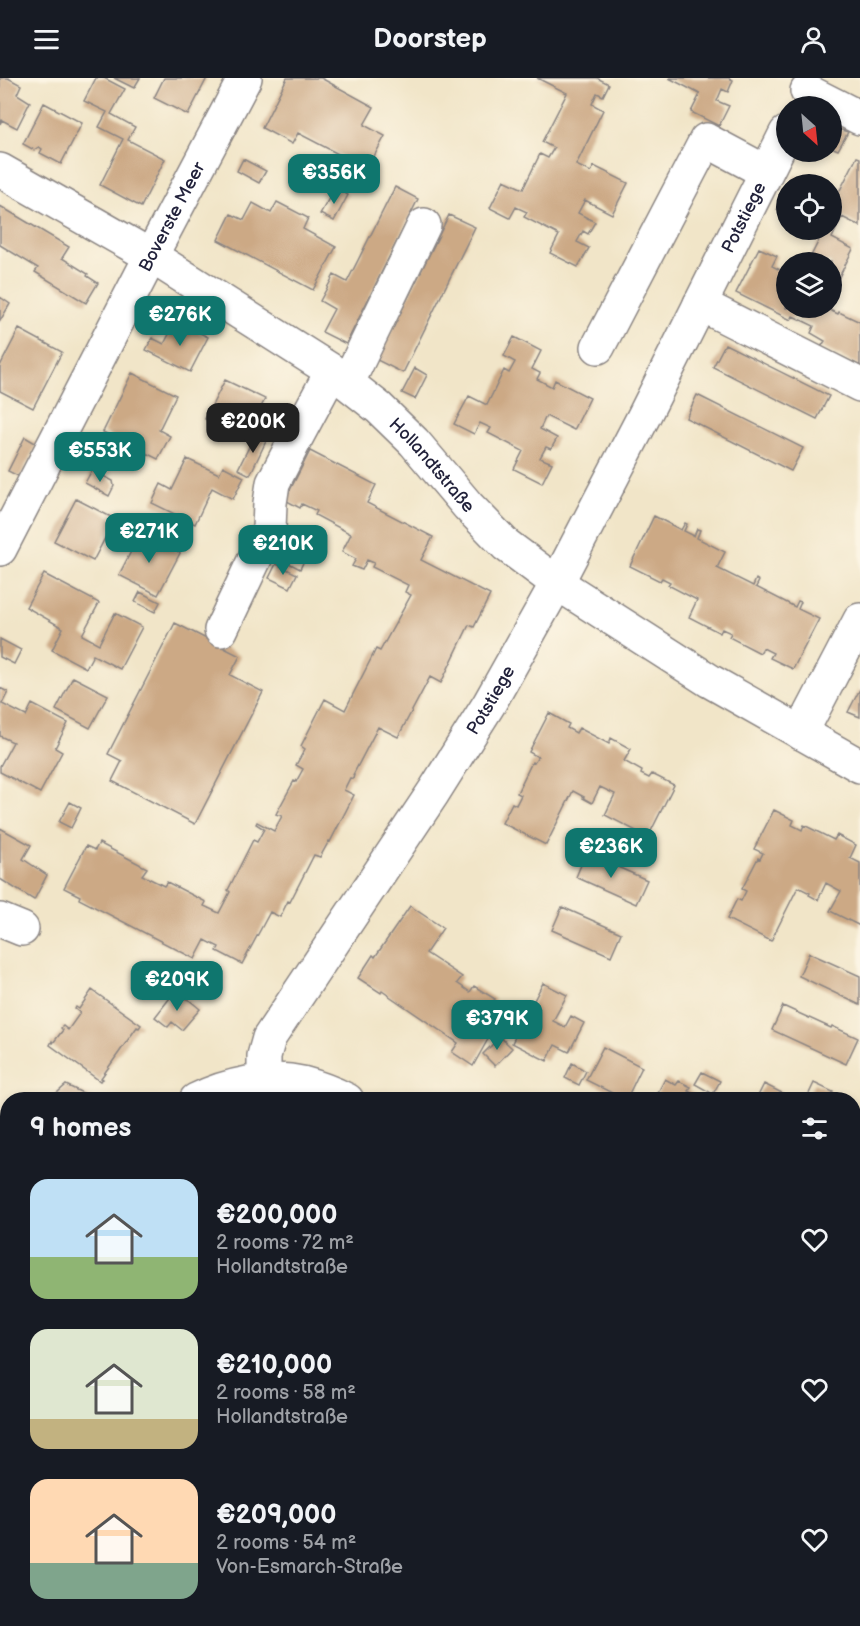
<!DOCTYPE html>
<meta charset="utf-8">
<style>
:root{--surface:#171b24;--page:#242831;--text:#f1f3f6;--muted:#9ea1a6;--accent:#0f766e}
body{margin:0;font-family:"Balsamiq Sans",sans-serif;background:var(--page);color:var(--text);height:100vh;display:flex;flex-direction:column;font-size:22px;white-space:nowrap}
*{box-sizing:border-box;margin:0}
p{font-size:20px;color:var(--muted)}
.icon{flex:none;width:33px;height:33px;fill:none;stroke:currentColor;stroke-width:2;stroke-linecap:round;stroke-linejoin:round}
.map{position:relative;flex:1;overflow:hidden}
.details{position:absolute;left:0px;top:1014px;width:861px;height:534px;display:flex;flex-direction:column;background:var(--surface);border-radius:24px 24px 0 0;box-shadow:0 3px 9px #0003}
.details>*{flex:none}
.needle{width:39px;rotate:153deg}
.buttons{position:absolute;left:776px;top:18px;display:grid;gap:12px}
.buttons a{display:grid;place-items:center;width:66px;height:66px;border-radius:50%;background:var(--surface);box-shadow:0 3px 9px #0003;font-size:30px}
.price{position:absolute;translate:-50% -51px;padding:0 14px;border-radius:12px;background:var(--accent);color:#fff;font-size:20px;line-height:39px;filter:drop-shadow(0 2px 3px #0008)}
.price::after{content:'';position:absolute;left:50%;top:36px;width:18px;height:14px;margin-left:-9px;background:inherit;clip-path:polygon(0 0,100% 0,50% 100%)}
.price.active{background:#222;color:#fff}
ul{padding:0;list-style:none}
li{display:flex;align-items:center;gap:18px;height:150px;padding:0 30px}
li span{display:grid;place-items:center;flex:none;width:168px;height:120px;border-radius:18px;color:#555}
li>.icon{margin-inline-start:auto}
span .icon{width:72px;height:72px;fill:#fffc;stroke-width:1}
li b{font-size:26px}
h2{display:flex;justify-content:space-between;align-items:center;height:72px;padding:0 30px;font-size:26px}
header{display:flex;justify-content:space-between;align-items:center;height:78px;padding:0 30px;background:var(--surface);font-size:27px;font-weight:700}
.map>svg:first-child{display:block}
.green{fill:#a1dc90;stroke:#627f66;stroke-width:1.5}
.building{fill:#cca985}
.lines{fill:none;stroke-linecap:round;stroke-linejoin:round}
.minor-casing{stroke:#8a8482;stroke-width:36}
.minor{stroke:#fff;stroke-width:33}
.labels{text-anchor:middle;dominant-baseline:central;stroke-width:5;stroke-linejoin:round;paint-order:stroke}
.street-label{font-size:18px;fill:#22223b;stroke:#fcf5e5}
</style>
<header><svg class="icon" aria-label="menu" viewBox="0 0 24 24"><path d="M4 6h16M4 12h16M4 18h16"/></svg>Doorstep<svg class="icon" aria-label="person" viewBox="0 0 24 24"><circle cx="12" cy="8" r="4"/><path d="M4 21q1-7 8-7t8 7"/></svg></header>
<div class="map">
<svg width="860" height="1548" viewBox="0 0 860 1548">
<rect width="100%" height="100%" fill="#fcf5e5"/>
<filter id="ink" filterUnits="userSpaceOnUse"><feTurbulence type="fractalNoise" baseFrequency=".0167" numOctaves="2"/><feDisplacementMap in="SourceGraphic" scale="12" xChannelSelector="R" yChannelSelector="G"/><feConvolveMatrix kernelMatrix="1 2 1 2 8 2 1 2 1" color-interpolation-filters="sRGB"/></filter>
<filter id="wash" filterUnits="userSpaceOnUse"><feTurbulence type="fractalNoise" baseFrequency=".008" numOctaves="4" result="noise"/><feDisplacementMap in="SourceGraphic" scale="24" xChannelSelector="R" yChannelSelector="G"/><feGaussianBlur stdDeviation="1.35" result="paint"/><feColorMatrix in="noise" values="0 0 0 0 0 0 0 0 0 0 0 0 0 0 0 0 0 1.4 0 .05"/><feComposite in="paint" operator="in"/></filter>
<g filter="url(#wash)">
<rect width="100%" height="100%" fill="#f1e5c8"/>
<path class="green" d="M0,1346L8,1357L7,1501H0Z"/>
<g id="blocks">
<path class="building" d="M0,0H8L21,7L17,16L30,24L17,50L2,42L0,46Z
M96,0H104L125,11L111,36L135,49L128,62L165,81L141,129L100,107L123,61L99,49L107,34L84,23Z
M114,0H140L134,10Z
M164,0H207L188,37L154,20Z
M287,0H321L374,29L364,47L385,58L367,91L298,55L292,66L262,50Z
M537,0H597L609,6L603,18L597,15L592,26L603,32L576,87L591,94L594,88L628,105L612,136L585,122L578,135L595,144L588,156L583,153L577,164L589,170L578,189L550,175L559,157L524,139L527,134L516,129L510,140L490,130L504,102L523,111L540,76L548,80L554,70L542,64L567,15Z
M669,0H729L733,2L728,14L722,11L717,23L729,28L719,48L691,34L700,16Z
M44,25L82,45L61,86L40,75L42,71L39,69L34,72L23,66Z
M831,49L848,54L838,72L831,69Z
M857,79L860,80V148L842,139L832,160L853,171L831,215V184H808L822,156L814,152H831V115L837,118Z
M243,81L266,93L259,105L237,93Z
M795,97L814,106H790Z
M395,109L418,121L346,266L322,254L334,231L320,223L334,197L347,204Z
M335,110L348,117L334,143L320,136Z
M786,115V137L777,132Z
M277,124L308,140L303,151L336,169L313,212L218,162L231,136L244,142L253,125L271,135Z
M0,128L69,169L62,180L88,196L87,198L98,205L86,225L35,194L38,190L0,167Z
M449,137L475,149L403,295L377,282Z
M759,170L777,178L772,188L786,195V230H825L838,236L839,234L860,244V288L821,269L825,263L811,255L814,248L793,238L791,242L736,215Z
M0,219L10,226L0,243Z
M176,243L208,259L190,294L146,272L152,260L164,266Z
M19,251L62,274L33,330L0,313V288Z
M514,259L541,273L532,291L540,295L537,301L552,309L555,302L590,320L574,352L546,338L540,351L557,360L551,371L546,369L540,380L552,385L542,405L514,391L523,373L488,355L491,350L480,345L474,356L454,346L469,318L487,327L504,292L509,295L515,284L504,278Z
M725,266L829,318L817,341L713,289Z
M415,290L427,297L415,321L402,315Z
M132,295L176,317L159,352L170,358L158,381L103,354Z
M225,302L265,321L245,361L205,341Z
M697,317L803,370L791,393L686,340Z
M256,355L267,361L250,397L238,391Z
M25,359L37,366L20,399L8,393Z
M310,373L376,407L367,425L433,459L421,482L490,517L474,549L469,547L441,605L430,599L398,659L378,649L353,697H354L353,701L350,700L344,712L354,717L330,764L329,763L320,779L314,777L290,824L288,823L280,839L270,834L242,886L217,873L219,869L205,862L195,881L79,821L80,818L64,810L86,768L95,772L99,765L147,790L142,797L164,808L167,804L206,824L204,828L219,835L230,814L228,812L253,762L257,764L264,751L256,746L257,744L274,753L282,738L276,736L294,703L296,704L303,691L296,687L305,671L301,668L325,621L345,632L376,571L380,573L411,517L405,514L408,507L372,489L374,485L367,482L362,492L352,488L356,481L342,474L351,456L315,437L317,433L302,426L300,430L285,422Z
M187,381L219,396L223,388L244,399L233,421L212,410L195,446L152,425L161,406L172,412Z
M92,392L113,403L114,408L109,418L85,405Z
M76,421L115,441L93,483L54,463Z
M654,438L681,452L685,445L687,446L684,453L694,458L697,451L700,452L697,460L725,474L717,490L753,508L756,501L759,503L756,509L795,529L798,523L801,524L798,531L819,541L793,591L770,580L773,575L763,570L760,575L729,559L731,555L722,551L720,555L689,539L697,522L668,507L670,504L662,500L660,503L630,488Z
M141,454L180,475L158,517L119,497Z
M285,458L310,470L300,491L275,478Z
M276,486L297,496L290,510L269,500Z
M44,496L99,525L82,557L99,566L115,535L142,549L120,591L93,577L86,590L52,572L63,550L26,529Z
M140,514L160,524L155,534L135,524Z
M175,545L240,578L230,597L263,614L195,746L112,703L122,683L108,676Z
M0,561L21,572L14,586L0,579Z
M73,599L108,617L90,650L56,632Z
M0,610L8,614L2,626L26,638L32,626L68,645L55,670L62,674L40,715L0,694V688L13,664L0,658Z
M860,611V639L848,634Z
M549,635L569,646L567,650L576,655L579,650L609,666L611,660L631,671L624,683L642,693L641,696L649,700L652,696L674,707L648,759L605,737L615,716L600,709L592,725L583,720L584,719L573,713L546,767L502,745L512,725L516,727L521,717L517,715L532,684L534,685L538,679L529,674Z
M70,724L81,730L71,750L59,744Z
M774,732L794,742L792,747L802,752L804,747L834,762L837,757L856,767L850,780L860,785V848L830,833L841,813L826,805L818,822L809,817L810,815L798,809L771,863L727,841L737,821L741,823L746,813L742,811L758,780L760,781L763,775L754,771Z
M0,750L31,767L23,781L47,797L34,822L0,801Z
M586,775L647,802L636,826L576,799Z
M410,828L443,850L426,875L462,899L457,905L470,914L474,908L495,921L484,937L497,945L473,988L452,974L458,965L382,913L381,915L358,900L373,877L375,879Z
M562,829L621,855L611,878L552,852Z
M809,875L860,898V927L799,898Z
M543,905L567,917L553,943L565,949L571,938L584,945L569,974L555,967L547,983L512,965Z
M92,912L141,947L139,950L137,949L101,1000L103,1001L100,1003L50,967L52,963L53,965L63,952L61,950L63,948L68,952L80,935L75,931L76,929L79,931Z
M173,916L189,922L200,931L182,952L172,944L168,949L155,939Z
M783,928L831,950L832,948L858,960L846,986L772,952Z
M500,959L512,970L495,988L483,976Z
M603,969L642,989L626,1022L586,1002Z
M572,985L586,993L579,1007L565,1000Z
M702,994L720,1003L713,1016L695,1006Z
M665,1001L676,1007L679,1003L691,1009L688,1013L705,1022H654Z
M814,1005L833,1014L829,1022H806Z
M764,1006L786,1017L784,1022H756Z
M66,1007L97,1022H49Z
M854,1100L860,1104V1166L854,1163Z
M8,1323V1353L0,1341V1327Z
M854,1351L856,1358L860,1357V1435L854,1436Z
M207,1540H326L313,1548H196Z
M428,1540H600L598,1548H479L461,1542L451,1548H432Z
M697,1540H711L708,1548H694Z
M737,1540H758L765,1543L763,1548H734Z"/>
</g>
</g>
<g filter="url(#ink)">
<use href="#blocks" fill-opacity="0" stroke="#8a8482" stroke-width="1.5"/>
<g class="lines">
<defs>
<g id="minor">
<path d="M807,13L860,40"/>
<path id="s1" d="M0,92L151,178L332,293L379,330L414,364L468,428L506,467L557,505L710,603L860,688"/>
<path d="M700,226L860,307"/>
<path d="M598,269L706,62L766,94"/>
<path d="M348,304L424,147"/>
<path id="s2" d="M0,471L151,178L245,0"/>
<path d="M221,552L269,451L270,425L273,405L295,362L332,293"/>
<path d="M801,655L860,542"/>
<path d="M0,842L22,851"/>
<path id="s3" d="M264,1002V978L269,960L433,715L489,626L557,505L644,338L786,55"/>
<path d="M196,1022C226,1007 269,997 302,1005C317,1009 333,1015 347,1022"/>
<path d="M0,1177L8,1171"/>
<path d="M854,1235L860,1237"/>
<path d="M0,1514L8,1517"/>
<path d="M854,1514L860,1512"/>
<path d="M122,1548L124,1540"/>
</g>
</defs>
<use href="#minor" class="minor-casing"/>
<use href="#minor" class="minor"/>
</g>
</g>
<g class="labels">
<g class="street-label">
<text stroke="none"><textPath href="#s2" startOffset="374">Boverste Meer</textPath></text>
<text stroke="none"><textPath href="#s3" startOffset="992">Potstiege</textPath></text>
<text stroke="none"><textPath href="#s1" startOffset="526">Hollandtstraße</textPath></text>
<text stroke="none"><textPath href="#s3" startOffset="447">Potstiege</textPath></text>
</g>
</g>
</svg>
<div class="buttons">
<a><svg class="needle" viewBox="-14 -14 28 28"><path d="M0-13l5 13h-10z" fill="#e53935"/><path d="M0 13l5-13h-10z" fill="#9ea1a6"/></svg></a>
<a><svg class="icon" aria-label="locate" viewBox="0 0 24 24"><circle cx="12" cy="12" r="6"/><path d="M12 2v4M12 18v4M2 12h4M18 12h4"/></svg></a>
<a><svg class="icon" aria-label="layers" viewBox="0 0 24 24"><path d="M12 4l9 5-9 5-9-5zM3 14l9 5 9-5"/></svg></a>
</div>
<b class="price" style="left:334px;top:127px">€356K</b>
<b class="price" style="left:180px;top:269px">€276K</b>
<b class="price active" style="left:253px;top:376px">€200K</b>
<b class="price" style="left:100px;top:405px">€553K</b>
<b class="price" style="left:149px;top:486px">€271K</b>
<b class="price" style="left:283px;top:498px">€210K</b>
<b class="price" style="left:611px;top:801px">€236K</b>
<b class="price" style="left:177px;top:934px">€209K</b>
<b class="price" style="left:497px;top:973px">€379K</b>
<section class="details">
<h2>9 homes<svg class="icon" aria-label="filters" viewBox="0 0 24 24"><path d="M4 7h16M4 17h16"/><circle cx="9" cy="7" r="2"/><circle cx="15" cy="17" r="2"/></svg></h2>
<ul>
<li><span style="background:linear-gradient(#bfe0f5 65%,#8fb573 0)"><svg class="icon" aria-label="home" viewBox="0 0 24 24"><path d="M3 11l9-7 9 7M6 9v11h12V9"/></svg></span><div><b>€200,000</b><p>2 rooms · 72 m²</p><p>Hollandtstraße</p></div><svg class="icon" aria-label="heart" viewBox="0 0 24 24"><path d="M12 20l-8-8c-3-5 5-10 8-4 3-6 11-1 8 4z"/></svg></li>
<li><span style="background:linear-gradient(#dfe7d0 75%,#c2b280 0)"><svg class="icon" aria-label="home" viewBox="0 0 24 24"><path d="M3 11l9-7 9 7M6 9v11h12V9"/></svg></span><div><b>€210,000</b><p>2 rooms · 58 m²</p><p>Hollandtstraße</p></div><svg class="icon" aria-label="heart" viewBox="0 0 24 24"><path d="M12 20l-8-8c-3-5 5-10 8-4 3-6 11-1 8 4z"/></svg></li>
<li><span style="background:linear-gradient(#ffd9b3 70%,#7fa58c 0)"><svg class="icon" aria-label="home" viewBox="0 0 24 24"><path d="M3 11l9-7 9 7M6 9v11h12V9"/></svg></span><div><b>€209,000</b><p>2 rooms · 54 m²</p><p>Von-Esmarch-Straße</p></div><svg class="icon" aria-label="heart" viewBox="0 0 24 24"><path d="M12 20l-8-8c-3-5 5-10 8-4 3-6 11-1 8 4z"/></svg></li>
</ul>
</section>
</div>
